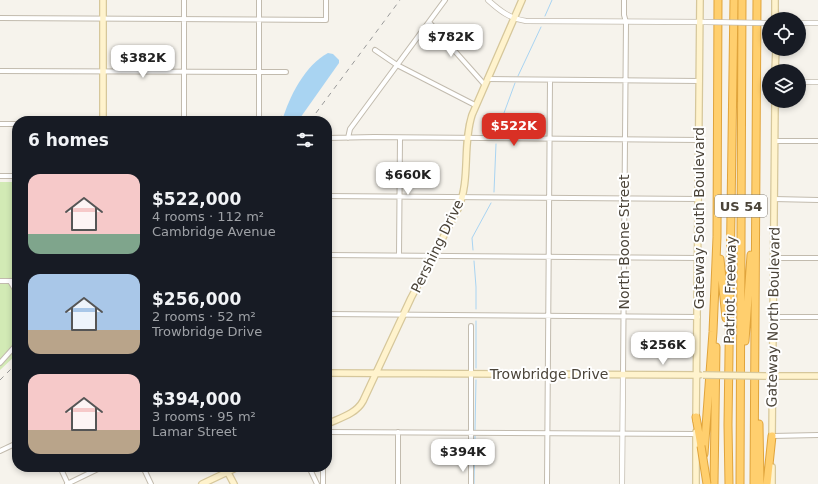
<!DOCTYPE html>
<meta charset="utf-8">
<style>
:root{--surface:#171b24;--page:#242831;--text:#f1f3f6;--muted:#9ea1a6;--accent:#d93025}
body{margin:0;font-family:"DejaVu Sans",sans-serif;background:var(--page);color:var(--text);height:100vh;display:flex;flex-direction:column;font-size:15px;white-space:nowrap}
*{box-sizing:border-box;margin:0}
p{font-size:13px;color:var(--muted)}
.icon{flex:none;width:22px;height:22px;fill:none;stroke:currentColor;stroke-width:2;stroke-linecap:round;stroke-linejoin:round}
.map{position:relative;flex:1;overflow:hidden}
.drawer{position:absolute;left:12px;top:116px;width:320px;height:356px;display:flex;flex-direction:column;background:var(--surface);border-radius:16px;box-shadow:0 2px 6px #0003}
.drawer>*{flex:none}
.tools{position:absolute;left:762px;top:12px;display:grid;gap:8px}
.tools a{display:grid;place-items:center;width:44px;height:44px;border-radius:50%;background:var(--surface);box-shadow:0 2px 6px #0003;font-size:20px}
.price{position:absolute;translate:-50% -34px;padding:0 9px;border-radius:8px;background:#fff;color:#222;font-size:13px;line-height:26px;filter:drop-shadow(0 1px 2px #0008)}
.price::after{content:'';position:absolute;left:50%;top:24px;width:12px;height:9px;margin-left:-6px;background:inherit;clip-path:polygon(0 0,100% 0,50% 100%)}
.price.current{background:var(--accent);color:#fff}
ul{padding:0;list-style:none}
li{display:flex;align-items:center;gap:12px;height:100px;padding:0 16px}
li span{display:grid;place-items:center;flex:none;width:112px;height:80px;border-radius:12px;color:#555}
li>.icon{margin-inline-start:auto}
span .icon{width:48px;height:48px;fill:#fffc;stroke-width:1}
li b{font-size:17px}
h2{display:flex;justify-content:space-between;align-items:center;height:48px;padding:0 16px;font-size:17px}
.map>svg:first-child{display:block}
.park{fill:#d2eab5}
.water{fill:#a9d4f2}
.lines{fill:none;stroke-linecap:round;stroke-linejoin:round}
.stream{stroke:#a9d4f2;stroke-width:1}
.minor-casing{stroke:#c2bbae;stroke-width:6}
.tertiary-casing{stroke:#c2bbae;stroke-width:6}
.secondary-casing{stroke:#d6c79b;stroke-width:8}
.motorway-casing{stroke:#e0a43c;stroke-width:9}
.minor{stroke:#fff;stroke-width:4}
.tertiary{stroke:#fff;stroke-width:4.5}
.secondary{stroke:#fff3cd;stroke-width:5.5}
.motorway{stroke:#ffcf6e;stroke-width:7}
.rail{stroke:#9a9a9a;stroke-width:1;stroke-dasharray:5 5;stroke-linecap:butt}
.tertiary-bridge-casing{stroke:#c2bbae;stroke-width:6;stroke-linecap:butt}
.secondary-bridge-casing{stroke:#d6c79b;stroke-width:8;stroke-linecap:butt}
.motorway-bridge-casing{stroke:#e0a43c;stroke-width:9;stroke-linecap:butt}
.tertiary-bridge{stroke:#fff;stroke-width:4.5}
.secondary-bridge{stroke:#fff3cd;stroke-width:5.5}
.motorway-bridge{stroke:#ffcf6e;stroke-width:7}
.labels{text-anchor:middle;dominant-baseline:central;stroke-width:4;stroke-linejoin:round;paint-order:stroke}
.shield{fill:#fff;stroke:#817c74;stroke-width:1}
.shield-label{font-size:13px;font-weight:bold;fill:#4b4439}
.street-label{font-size:14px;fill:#4b4439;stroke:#fff}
</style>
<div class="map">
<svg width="818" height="484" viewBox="0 0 818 484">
<rect width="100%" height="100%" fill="#f6f3ec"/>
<path class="park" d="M0,182H17V354L0,370Z"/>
<path class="water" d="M328,53L333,54L339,60V63L298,121H282C289,97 305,65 328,53Z"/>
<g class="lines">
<path class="stream" d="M545,16L552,0
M518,76L541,27
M497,132L515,83
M494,192L496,144
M473,250L472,238L491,203
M474,261L476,287V309
M476,368V321
M475,430L476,380
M474,484L475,436"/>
<defs>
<path id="minor" d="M0,18L326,20V0
M429,22L484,84
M375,50L397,65L475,105
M0,71L286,72
M487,79L700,81
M184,121V0
M259,121V0
M278,121L281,119
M0,124H17
M327,138L374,137L699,140
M348,138L350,129L445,0
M775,141H818
M0,176H17
M327,196L699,199
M774,199L818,200
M327,255L698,258
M399,255L400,138
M774,258H818
M0,281H17
M10,281L17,293
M327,314L698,317
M773,317H818
M0,363L17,344
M623,375L626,22L624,15V0
M327,432L696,434
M772,436L818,435
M0,451L17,443
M60,467L68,484
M143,467L151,484
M309,467L317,484
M67,484L102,467
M323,484V467
M398,484V432
M471,484V326
M547,484L550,80"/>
<path id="tertiary" d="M488,0C499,10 510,19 526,21L706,22
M799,23H818
M799,82H818
M622,484L623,375"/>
<path id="secondary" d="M103,0V121
M775,19V0
M775,71L776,49
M327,373L699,375
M770,376H818
M696,420L700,0
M327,424C340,418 356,414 363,401L411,298L458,209C471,179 462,146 472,115L522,0
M772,439L775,101
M225,467L234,484
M772,467V484
M202,484L238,467
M696,484V432"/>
<path id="motorway" d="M720,259L726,318
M745,341L751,255
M696,417L701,446
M759,424L760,484
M704,454L713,332L717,237L718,0
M714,484L716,347
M729,484L728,425L734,0
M740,484L742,0
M754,484L757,0
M767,484L772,436"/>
</defs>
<use href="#minor" class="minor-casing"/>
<use href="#tertiary" class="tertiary-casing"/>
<use href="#secondary" class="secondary-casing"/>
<use href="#motorway" class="motorway-casing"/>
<use href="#minor" class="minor"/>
<use href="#tertiary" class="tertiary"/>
<use href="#secondary" class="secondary"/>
<use href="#motorway" class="motorway"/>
<path class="rail" d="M310,121L400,0
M0,380L17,363"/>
<defs>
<path id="tertiary-bridge" d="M706,22L769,23"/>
<path id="secondary-bridge" d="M703,375L766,376"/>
<path id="motorway-bridge" d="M701,446L707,484"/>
</defs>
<use href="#tertiary-bridge" class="tertiary-bridge-casing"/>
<use href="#secondary-bridge" class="secondary-bridge-casing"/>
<use href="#motorway-bridge" class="motorway-bridge-casing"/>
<use href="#tertiary-bridge" class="tertiary-bridge"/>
<use href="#secondary-bridge" class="secondary-bridge"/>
<use href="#motorway-bridge" class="motorway-bridge"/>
</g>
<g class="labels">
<rect class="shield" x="715" y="195" width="52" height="22" rx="3"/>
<g class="shield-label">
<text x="741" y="206">US 54</text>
</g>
<g class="street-label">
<text transform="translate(699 218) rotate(-90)">Gateway South Boulevard</text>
<text transform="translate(624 242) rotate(-90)">North Boone Street</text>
<text transform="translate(437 246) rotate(-64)">Pershing Drive</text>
<text transform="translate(730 290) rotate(-89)">Patriot Freeway</text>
<text transform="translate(773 317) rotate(-89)">Gateway North Boulevard</text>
<text x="549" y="374">Trowbridge Drive</text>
</g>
</g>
</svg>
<div class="tools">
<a><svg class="icon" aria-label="locate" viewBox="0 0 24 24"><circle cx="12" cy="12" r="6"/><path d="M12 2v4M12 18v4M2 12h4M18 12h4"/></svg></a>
<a><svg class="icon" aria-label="layers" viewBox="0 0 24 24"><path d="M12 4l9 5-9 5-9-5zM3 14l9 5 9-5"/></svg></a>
</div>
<b class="price" style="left:451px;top:58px">$782K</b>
<b class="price" style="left:143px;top:79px">$382K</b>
<b class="price current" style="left:514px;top:147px">$522K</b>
<b class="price" style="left:408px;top:196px">$660K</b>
<b class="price" style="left:663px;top:366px">$256K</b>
<b class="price" style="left:463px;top:473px">$394K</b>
<section class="drawer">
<h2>6 homes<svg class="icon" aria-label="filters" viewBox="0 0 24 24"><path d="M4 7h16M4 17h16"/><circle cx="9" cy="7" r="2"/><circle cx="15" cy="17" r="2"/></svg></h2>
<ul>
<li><span style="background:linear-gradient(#f6c9c9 75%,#7fa58c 0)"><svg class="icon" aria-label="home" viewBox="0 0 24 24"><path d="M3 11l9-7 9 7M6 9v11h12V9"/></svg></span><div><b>$522,000</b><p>4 rooms · 112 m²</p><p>Cambridge Avenue</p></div></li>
<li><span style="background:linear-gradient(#a9c7e8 70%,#b9a48a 0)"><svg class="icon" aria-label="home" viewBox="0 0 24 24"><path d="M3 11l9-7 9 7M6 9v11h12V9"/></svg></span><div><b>$256,000</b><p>2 rooms · 52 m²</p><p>Trowbridge Drive</p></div></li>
<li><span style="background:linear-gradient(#f6c9c9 70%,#b9a48a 0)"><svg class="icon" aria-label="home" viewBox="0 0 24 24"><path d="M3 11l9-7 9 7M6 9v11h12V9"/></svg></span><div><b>$394,000</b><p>3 rooms · 95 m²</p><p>Lamar Street</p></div></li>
</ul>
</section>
</div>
